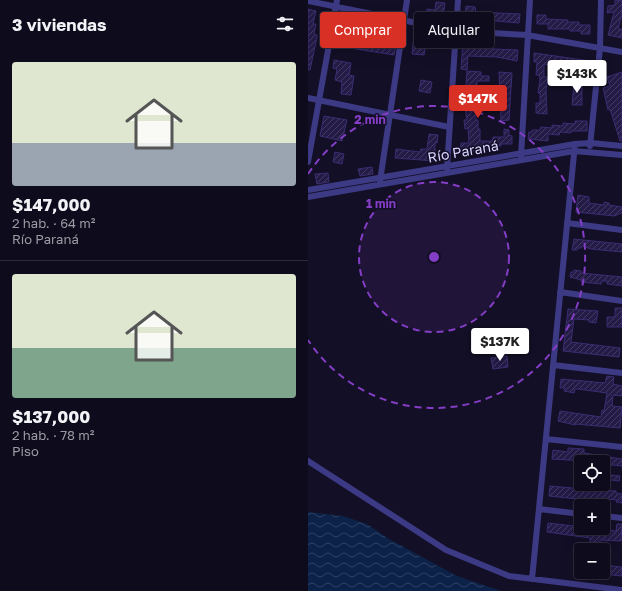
<!DOCTYPE html>
<html lang="es">
<meta charset="utf-8">
<style>
:root{--surface:#0e0b1c;--page:#1c1929;--text:#f1f3f6;--muted:#9b9ba3;--line:#2e2b3b;--accent:#d93025}
body{margin:0;font-family:"Golos Text",sans-serif;background:var(--page);color:var(--text);height:100vh;display:flex;flex-direction:column;font-size:15px;white-space:nowrap}
*{box-sizing:border-box;margin:0}
p{font-size:13px;color:var(--muted)}
.icon{flex:none;width:22px;height:22px;fill:none;stroke:currentColor;stroke-width:2;stroke-linecap:round;stroke-linejoin:round}
.map{position:relative;flex:1;overflow:hidden}
.panel{display:flex;flex-direction:column;background:var(--surface);width:308px}
.panel>*{flex:none}
.top-card{position:absolute;left:12px;top:12px;width:242px;height:36px;display:flex;gap:8px}
.tools{position:absolute;left:266px;top:455px;display:grid;gap:8px}
.tools a{display:grid;place-items:center;width:36px;height:36px;border-radius:4px;background:var(--surface);box-shadow:0 4px 16px #0002,0 0 0 1px var(--line);font-size:20px}
.price{position:absolute;translate:-50% -34px;padding:0 9px;border-radius:4px;background:#fff;color:#222;font-size:13px;line-height:26px;filter:drop-shadow(0 1px 2px #0008)}
.price::after{content:'';position:absolute;left:50%;top:24px;width:12px;height:9px;margin-left:-6px;background:inherit;clip-path:polygon(0 0,100% 0,50% 100%)}
.price.on{background:var(--accent);color:#fff}
ul{padding:0;list-style:none}
li{display:grid;align-content:center;gap:8px;height:212px;padding:0 12px}
li+li{border-top:1px solid var(--line)}
li span{display:grid;place-items:center;height:124px;border-radius:4px;color:#555}
li>.icon{margin-inline-start:auto}
span .icon{width:72px;height:72px;fill:#fffc;stroke-width:1}
li b{font-size:17px}
h2{display:flex;justify-content:space-between;align-items:center;height:48px;padding:0 12px;font-size:17px}
.chip{padding:0 14px;border-radius:4px;background:var(--surface);box-shadow:0 4px 16px #0002,0 0 0 1px var(--line);font-size:14px;line-height:36px}
.chip.on{background:var(--accent);color:#fff}
main{display:flex;flex:1;min-height:0}
.map>svg:first-child{display:block}
.water{fill:url(#water-waves)}
.building{fill:url(#building-hatch);stroke:#3b2d73}
.lines{fill:none;stroke-linecap:round;stroke-linejoin:round}
.minor{stroke:#3d3a85;stroke-width:6}
.ring{fill:none;stroke:#843dc5;stroke-width:2;stroke-dasharray:7 5}
.labels{text-anchor:middle;dominant-baseline:central;stroke-width:3;stroke-linejoin:round;paint-order:stroke}
.street-label{font-size:14px;fill:#d9d4ff;stroke:#130f26}
.centre{fill:#843dc5;stroke:#130f26;stroke-width:2}
.ring-label{font-size:12px;text-anchor:middle;font-weight:bold;fill:#843dc5;stroke:#130f26;stroke-width:3;stroke-linejoin:round;paint-order:stroke}
</style>
<main>
<section class="panel">
<h2>3 viviendas<svg class="icon" aria-label="filters" viewBox="0 0 24 24"><path d="M4 7h16M4 17h16"/><circle cx="9" cy="7" r="2"/><circle cx="15" cy="17" r="2"/></svg></h2>
<ul>
<li><span style="background:linear-gradient(#dfe7d0 65%,#9aa5b1 0)"><svg class="icon" aria-label="home" viewBox="0 0 24 24"><path d="M3 11l9-7 9 7M6 9v11h12V9"/></svg></span><div><b>$147,000</b><p>2 hab. · 64 m²</p><p>Río Paraná</p></div></li>
<li><span style="background:linear-gradient(#dfe7d0 60%,#7fa58c 0)"><svg class="icon" aria-label="home" viewBox="0 0 24 24"><path d="M3 11l9-7 9 7M6 9v11h12V9"/></svg></span><div><b>$137,000</b><p>2 hab. · 78 m²</p><p>Piso</p></div></li>
</ul>
</section>
<div class="map">
<svg width="314" height="591" viewBox="0 0 314 591">
<defs>
<pattern id="water-waves" width="16" height="10" patternUnits="userSpaceOnUse"><rect width="16" height="10" fill="#0c2248"/><path d="M0 5q4-4 8 0t8 0" fill="none" stroke="#2f4163"/></pattern>
<pattern id="building-hatch" width="6" height="6" patternUnits="userSpaceOnUse"><rect width="6" height="6" fill="#241b47"/><path d="M-1 1l2-2M0 6l6-6M5 7l2-2" fill="none" stroke="#433b63"/></pattern>
</defs>
<rect width="100%" height="100%" fill="#130f26"/>
<path class="water" d="M0,512L35,516L59,524L81,539L149,576L193,591H0Z"/>
<path class="building" d="M307,0L314,1V14L310,29H314V38L300,35L306,12L299,13L300,6L307,5Z
M128,2L137,3L135,17L138,18L137,24L128,22L129,16L118,14L119,9L127,10Z
M158,6L167,7L168,12L212,14L211,23L176,20V22L168,21V19L157,18Z
M0,9L8,11L5,24H8L6,34L9,35V37L2,70H0Z
M229,15H238V19L260,20L259,22H271V25H282V34H273V31H262V29H240V24H229Z
M46,26L90,33L86,55L42,48Z
M106,36L119,38L116,55L104,54Z
M155,42H167L166,48H178V44L184,45V48L186,49L210,50L209,61L189,57L160,56L159,70L153,69Z
M226,53L283,61L282,66H279V70L236,64V77H240L238,90L239,114L228,113V103H232V93H230L232,80L231,75H228L229,62H226Z
M26,60L43,63L41,75L46,76L43,95L33,94L34,82L27,80L29,69L25,68Z
M159,71L173,72V76H181V81H169V88H167L166,92L168,120H170V129H172V141H184L185,137H196V129L201,130V135L204,136V144H193V146H185V150L170,149V151H159V153H152L153,143H161L160,128L157,129L156,120H159L157,108L159,109L157,99Z
M191,72L204,73L201,120L193,121Z
M314,72V141H312L302,109L300,110L295,88L302,86L299,77Z
M113,80L124,82L122,93L111,91Z
M266,82L274,83V105H264Z
M16,116L39,120L34,141L12,136Z
M267,121H279V131H263V133L252,132L251,135L240,134V141L220,139L221,132H224V130H232L233,127L244,128V125L255,126V123L267,124Z
M121,134L130,135L129,143H127V161L87,158L88,149L112,152L113,149H119Z
M27,152L36,154L34,164L25,162Z
M64,167L65,174L52,176L50,169Z
M20,173L21,182L9,184L7,174Z
M270,195L281,197V203L296,205V202L301,203V205L314,207V213L306,216L268,212Z
M266,239L314,244V252L283,249L274,246L273,248H270L269,250H264Z
M266,270L273,271V273L314,277V286L299,284V281H294L293,284L273,282V280L262,277L263,272H266Z
M307,308H314V327H299V317H307Z
M260,309L290,311L288,323L281,322V320L266,319L263,342L312,348L311,357L255,351Z
M199,356L200,367L185,369L183,358Z
M299,376L306,377L305,384L314,386V396L305,395L304,406L314,407L312,428L267,424V425L250,421L252,411L293,417L294,410L296,411L299,393L270,389H267L266,393L256,391L257,388H252L253,379L297,383Z
M260,448L276,449V453L314,459V466L295,464V462L244,459L245,450L260,452Z
M295,474L312,476L311,481L295,479Z
M276,485L287,486L286,490L308,491V493L314,494V503L308,502L309,500L298,499L297,506H289V501L241,496L242,486L276,489Z
M240,523L308,531L309,524H314L313,541L292,540V550H288L287,544L282,543V538L239,532Z
M295,565L314,567V576L295,574Z"/>
<g class="lines">
<path class="minor" d="M0,1L148,31L219,35L314,52
M0,98L141,127
M282,146L292,48L293,0
M213,156L222,0
M0,162L29,0
M139,168L150,0
M72,181L99,0
M0,190L267,144L283,143L314,146
M0,197L266,151L314,155
M259,223L314,230
M252,292L314,301
M245,365L314,373
M238,439L314,447
M0,461L138,550L201,576L314,590
M231,509L273,514
M295,516L314,518
M224,579L267,144"/>
</g>
<circle cx="126" cy="257" r="75" fill="#843dc5" fill-opacity=".12"/>
<g class="ring">
<circle cx="126" cy="257" r="75"/>
<path d="M0 174A151 151 0 1 1 0 340"/>
</g>
<g class="labels">
<g class="street-label">
<text transform="translate(155 151) rotate(-10)">Río Paraná</text>
</g>
</g>
<circle cx="126" cy="257" r="6" class="centre"/>
<g class="ring-label">
<text x="62" y="124">2 min</text>
<text x="73" y="208">1 min</text>
</g>
</svg>
<div class="tools">
<a><svg class="icon" aria-label="locate" viewBox="0 0 24 24"><circle cx="12" cy="12" r="6"/><path d="M12 2v4M12 18v4M2 12h4M18 12h4"/></svg></a>
<a>+</a>
<a>−</a>
</div>
<b class="price" style="left:269px;top:94px">$143K</b>
<b class="price on" style="left:170px;top:119px">$147K</b>
<b class="price" style="left:192px;top:362px">$137K</b>
<div class="top-card">
<a class="chip on">Comprar</a>
<a class="chip">Alquilar</a>
</div>
</div>
</main>
